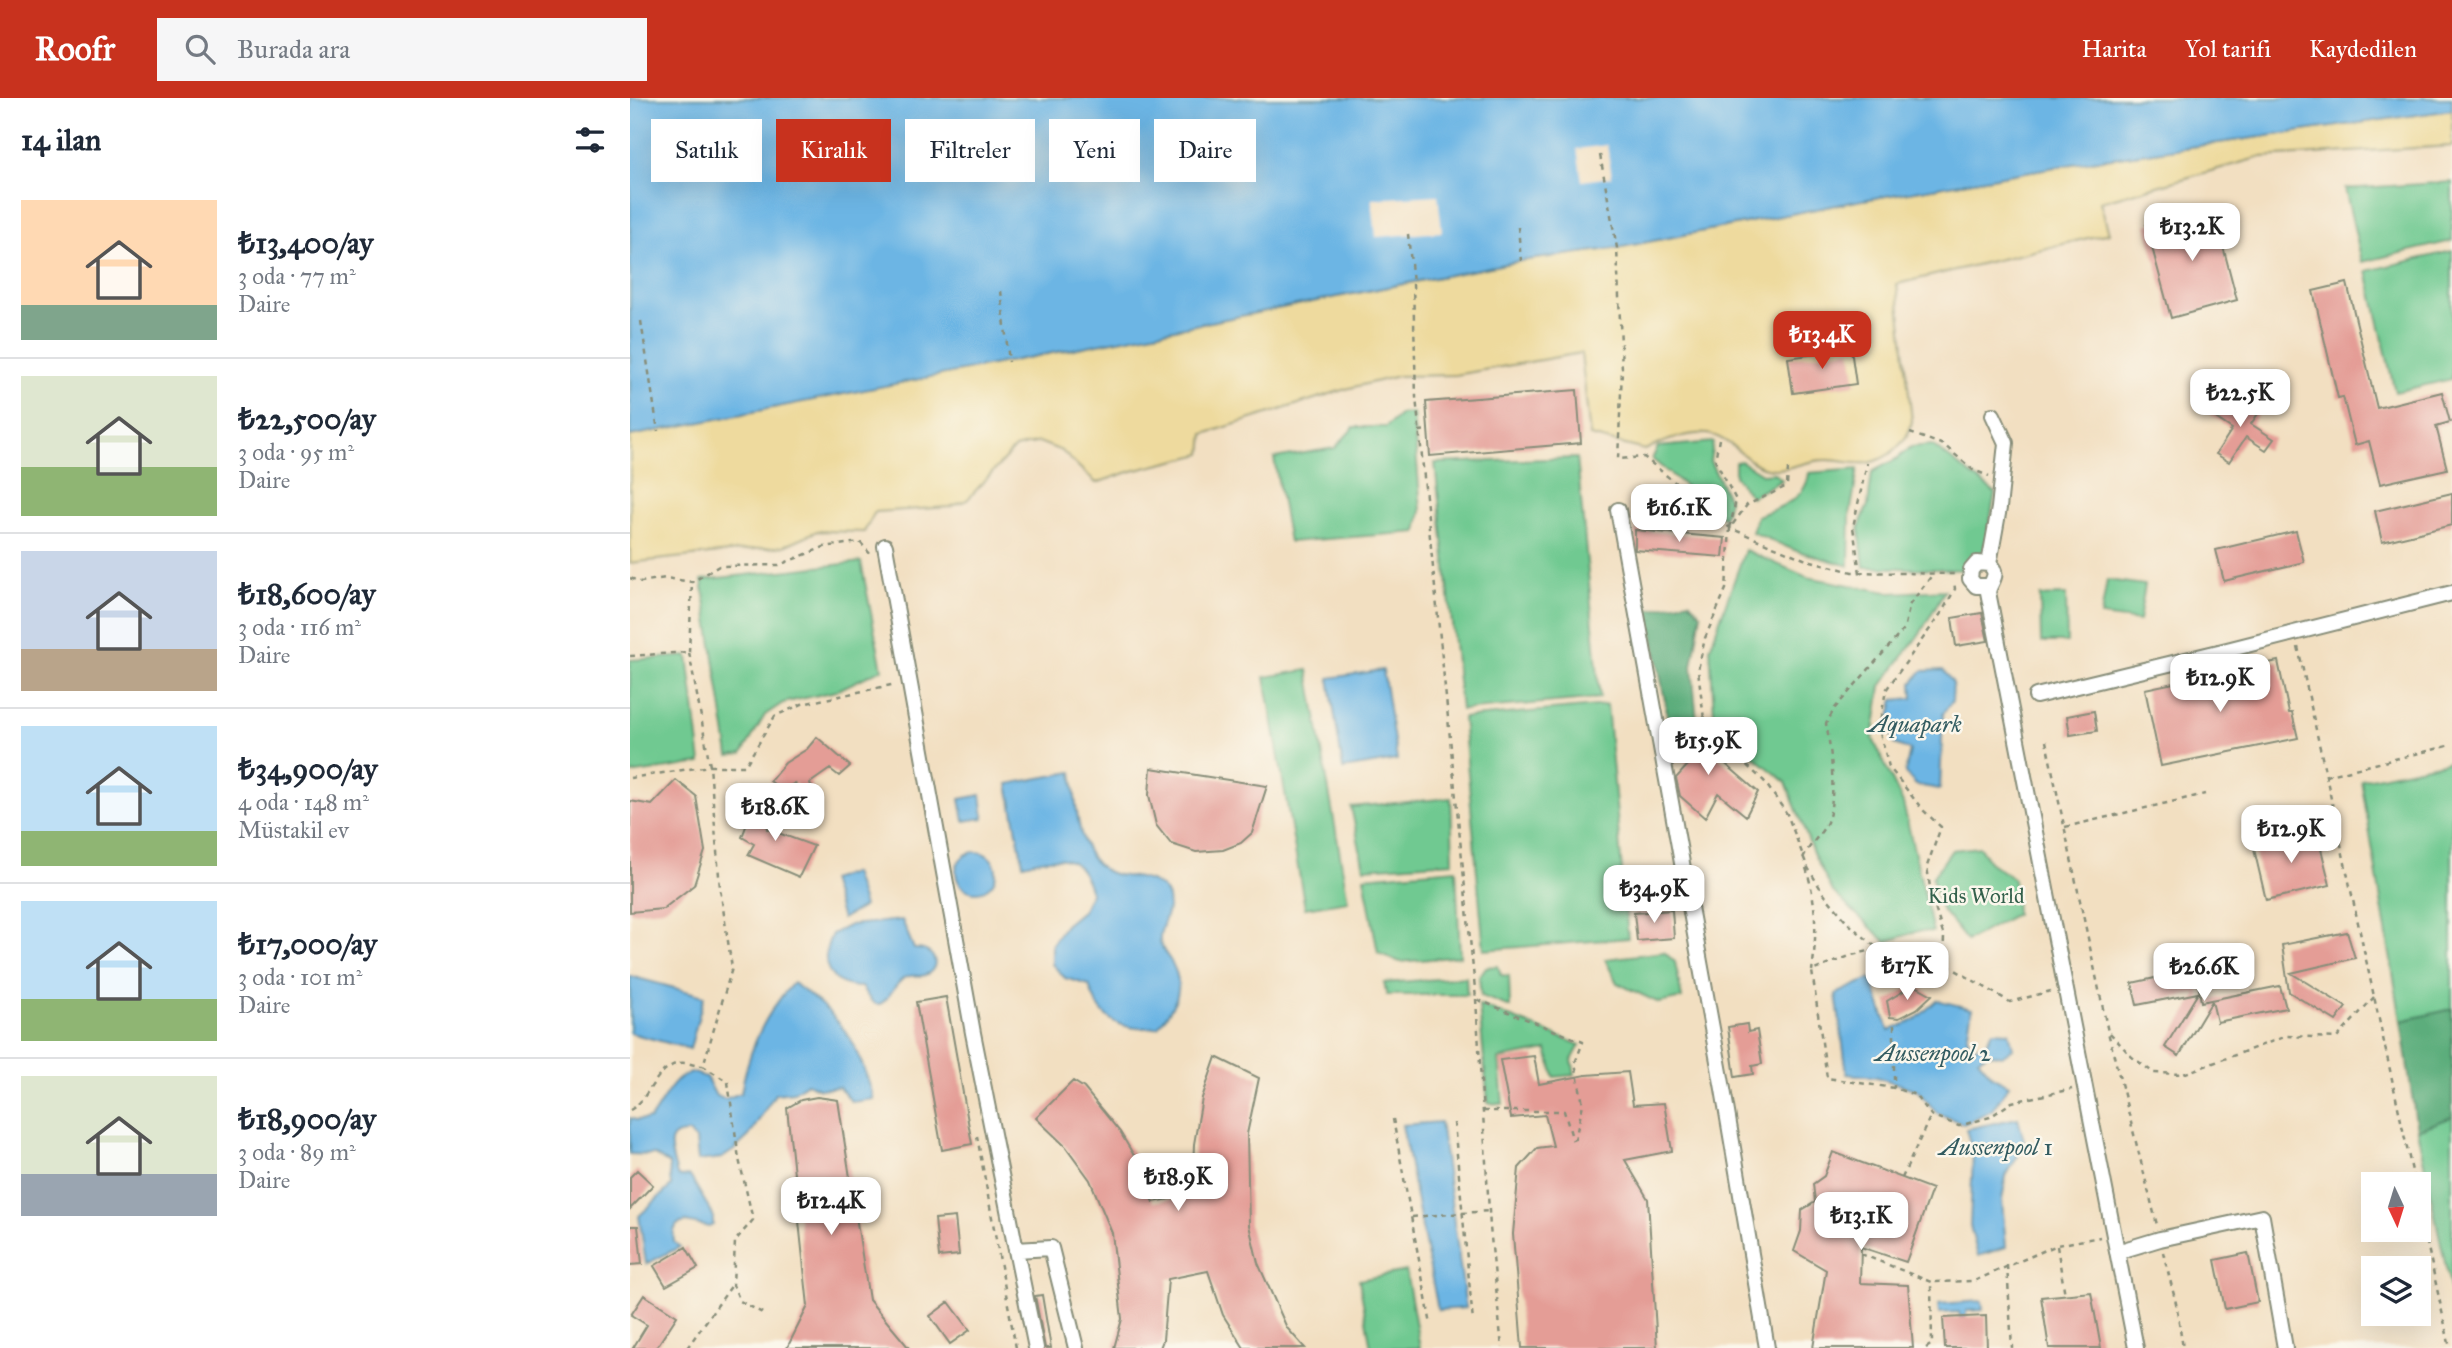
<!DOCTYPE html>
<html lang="tr">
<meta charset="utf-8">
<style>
:root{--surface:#fff;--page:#f6f6f7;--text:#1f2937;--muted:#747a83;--line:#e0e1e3;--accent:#c8321e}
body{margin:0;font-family:"IM FELL Great Primer",serif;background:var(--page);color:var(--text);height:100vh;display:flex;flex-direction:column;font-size:26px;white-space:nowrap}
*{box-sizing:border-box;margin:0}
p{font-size:23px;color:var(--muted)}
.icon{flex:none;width:38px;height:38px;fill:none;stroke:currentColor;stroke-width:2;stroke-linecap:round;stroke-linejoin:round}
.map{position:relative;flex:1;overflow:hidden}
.drawer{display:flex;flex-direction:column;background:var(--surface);width:630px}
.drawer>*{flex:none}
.guide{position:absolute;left:21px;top:21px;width:665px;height:63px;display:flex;gap:14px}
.needle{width:46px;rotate:176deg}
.fabs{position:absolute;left:1731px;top:1074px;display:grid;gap:14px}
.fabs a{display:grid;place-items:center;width:70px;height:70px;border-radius:0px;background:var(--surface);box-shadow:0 7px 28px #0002;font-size:35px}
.price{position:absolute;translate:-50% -60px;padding:0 16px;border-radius:14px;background:#fff;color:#222;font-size:23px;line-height:46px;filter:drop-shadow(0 2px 4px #0008)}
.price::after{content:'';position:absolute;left:50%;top:42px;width:21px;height:16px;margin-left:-10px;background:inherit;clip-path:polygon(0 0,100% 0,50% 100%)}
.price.selected{background:var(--accent);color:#fff}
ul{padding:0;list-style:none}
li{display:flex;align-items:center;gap:21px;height:175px;padding:0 21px}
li+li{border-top:2px solid var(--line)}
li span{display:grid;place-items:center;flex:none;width:196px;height:140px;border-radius:0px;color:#555}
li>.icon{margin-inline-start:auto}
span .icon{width:84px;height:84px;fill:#fffc;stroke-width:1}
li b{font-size:30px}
h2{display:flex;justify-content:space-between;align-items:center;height:84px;padding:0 21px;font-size:30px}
.pill{padding:0 24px;border-radius:0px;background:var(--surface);box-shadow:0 7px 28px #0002;font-size:24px;line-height:63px}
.pill.selected{background:var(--accent);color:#fff}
header{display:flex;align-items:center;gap:42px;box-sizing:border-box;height:98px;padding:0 35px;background:var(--accent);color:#fff}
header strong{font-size:33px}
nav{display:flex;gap:38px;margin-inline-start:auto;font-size:24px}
.search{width:490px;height:63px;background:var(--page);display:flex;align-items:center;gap:18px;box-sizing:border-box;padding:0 24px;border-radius:0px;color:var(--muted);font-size:26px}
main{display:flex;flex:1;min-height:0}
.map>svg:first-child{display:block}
.green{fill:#6fc991;stroke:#478362;stroke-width:2}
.forest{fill:#5bad7b;stroke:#3d7558;stroke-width:2}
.sand{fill:#eeda9e;stroke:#868c69;stroke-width:2}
.water{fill:#6cb5e4;stroke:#46798c;stroke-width:2}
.pier{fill:#f2dfc1}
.building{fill:#e49d96}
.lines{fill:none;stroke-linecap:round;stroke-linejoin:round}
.minor-casing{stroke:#888e7a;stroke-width:18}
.path{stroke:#888e7a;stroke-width:2.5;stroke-dasharray:5 5;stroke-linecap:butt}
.minor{stroke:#fff;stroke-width:14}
.labels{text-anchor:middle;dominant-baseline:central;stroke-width:5;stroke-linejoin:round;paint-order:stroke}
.park-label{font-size:21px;fill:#33604b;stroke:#fbf7ec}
.water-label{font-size:23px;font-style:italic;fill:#325b60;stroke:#fbf7ec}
</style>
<header>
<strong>Roofr</strong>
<div class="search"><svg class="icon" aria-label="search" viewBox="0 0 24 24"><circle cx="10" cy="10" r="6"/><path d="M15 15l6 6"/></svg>Burada ara</div>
<nav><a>Harita</a><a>Yol tarifi</a><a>Kaydedilen</a></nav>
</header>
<main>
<section class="drawer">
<h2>14 ilan<svg class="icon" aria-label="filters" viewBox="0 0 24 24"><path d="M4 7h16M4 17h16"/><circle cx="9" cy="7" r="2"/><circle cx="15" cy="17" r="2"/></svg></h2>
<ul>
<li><span style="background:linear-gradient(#ffd9b3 75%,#7fa58c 0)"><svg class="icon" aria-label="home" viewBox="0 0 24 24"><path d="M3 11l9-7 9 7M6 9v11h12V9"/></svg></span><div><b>₺13,400/ay</b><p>3 oda · 77 m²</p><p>Daire</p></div></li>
<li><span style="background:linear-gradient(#dfe7d0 65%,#8fb573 0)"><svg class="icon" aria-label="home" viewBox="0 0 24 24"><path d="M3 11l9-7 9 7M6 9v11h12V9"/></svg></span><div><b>₺22,500/ay</b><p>3 oda · 95 m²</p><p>Daire</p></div></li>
<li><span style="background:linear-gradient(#c9d6e8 70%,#b9a48a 0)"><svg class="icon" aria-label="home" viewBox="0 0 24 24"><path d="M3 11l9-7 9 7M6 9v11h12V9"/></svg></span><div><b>₺18,600/ay</b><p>3 oda · 116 m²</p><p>Daire</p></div></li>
<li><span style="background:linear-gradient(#bfe0f5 75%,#8fb573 0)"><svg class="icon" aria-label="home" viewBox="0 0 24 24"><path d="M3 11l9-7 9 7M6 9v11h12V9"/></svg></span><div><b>₺34,900/ay</b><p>4 oda · 148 m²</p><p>Müstakil ev</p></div></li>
<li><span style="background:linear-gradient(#bfe0f5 70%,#8fb573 0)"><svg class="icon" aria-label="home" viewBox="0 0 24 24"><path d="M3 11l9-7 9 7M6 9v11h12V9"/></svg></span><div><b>₺17,000/ay</b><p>3 oda · 101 m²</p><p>Daire</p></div></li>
<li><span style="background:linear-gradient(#dfe7d0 70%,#9aa5b1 0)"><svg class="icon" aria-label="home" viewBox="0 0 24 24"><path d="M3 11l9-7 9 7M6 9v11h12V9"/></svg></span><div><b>₺18,900/ay</b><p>3 oda · 89 m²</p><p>Daire</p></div></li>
</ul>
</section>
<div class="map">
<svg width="1822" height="1250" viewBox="0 0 1822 1250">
<rect width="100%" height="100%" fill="#fbf7ec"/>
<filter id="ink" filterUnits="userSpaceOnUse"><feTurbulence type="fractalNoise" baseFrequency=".0143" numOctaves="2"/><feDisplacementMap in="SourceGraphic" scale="14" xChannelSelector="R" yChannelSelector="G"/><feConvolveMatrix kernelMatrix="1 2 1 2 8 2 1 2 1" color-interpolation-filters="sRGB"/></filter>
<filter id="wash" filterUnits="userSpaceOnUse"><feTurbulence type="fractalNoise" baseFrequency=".00686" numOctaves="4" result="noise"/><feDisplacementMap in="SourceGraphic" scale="28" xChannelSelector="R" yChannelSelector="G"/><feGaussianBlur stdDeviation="1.57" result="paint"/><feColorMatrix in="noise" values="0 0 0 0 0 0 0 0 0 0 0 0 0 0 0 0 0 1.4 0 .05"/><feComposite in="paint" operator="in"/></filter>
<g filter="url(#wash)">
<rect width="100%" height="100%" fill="#f2dfc1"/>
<path class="green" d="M1822,84V143L1732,164L1715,91Z
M1822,153V281L1765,294L1737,173Z
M783,315L791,413L787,434L659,444L644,360L705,350L724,329H756L771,316Z
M1083,344L1080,363L1099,402L1094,420L1022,361L1028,349Z
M1302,347L1365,395L1354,456L1337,472L1234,469L1229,429L1238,407L1242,374L1268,360L1281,349Z
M947,360L970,600L831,612L805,365Z
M1111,363L1132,376L1144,375L1152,382L1121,399L1105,378V364Z
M1228,371L1220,416L1219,468L1164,452L1122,434L1127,418C1149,410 1176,402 1179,375Z
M1115,452L1177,479L1262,495L1315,492L1291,534L1251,588L1243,641L1273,705L1303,834L1288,833L1256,844L1203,794L1184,757L1156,684L1103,642L1084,615L1080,550Z
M231,464L252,571L206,593L153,605L135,617L112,656L99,658L72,482Z
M1477,482L1515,487L1509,523L1471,518Z
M1436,497L1437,544H1411L1410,498Z
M58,558L71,665L0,676V562Z
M678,572L718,803L675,810L635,579Z
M977,607L998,840L854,852L833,620Z
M1822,663V911L1771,923L1731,682Z
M821,700L823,764L734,770L721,709Z
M1350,749L1359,764L1384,781L1386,816L1337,843L1311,811L1302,780L1322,752Z
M826,771L830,858L770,864L748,855L734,779Z
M1034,854L1045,864L1052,900L1029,905L987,885L975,861Z
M868,868L871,877L879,878L880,909L851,898L849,879L856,869Z
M836,879L837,897H757L754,885Z
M849,907L950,947L942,962L945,977L924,979L917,952L869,961L873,1006L858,1005Z
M1822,1019V1198L1787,1032Z
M776,1173L790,1250H741L729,1182Z"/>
<path class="forest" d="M1059,503L1071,516L1062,568L1067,623L1040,630L1018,512Z
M1822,911V1019L1787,1032L1771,923Z"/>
<path class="sand" d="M1822,12V48L1631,59L1470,104L1479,135L1267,186L1282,323C1279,343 1259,361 1238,365C1224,367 1209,361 1195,362C1174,362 1154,376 1132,369C1115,363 1100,339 1077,336C1057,334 1032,344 1015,352L960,338L951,255L825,277L768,278L716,291L574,336L572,356L502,373L466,385L432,353L409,344L385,350L337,402L320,409L245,414L234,434L187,433L154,448L0,465V338L891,163L987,150L1227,103L1460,63Z"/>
<path class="water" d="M0,0H1822V12L1460,63L1227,103L987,150L890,163L0,338Z
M753,572L767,662L713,671L699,580Z
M1313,572L1323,585L1322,603L1313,616L1310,691L1286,687L1275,675L1280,652L1264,646L1258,627L1264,602L1283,600L1282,585L1292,573Z
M442,674C448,711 445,774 494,778C506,779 525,782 534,792C547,808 528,828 530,843C531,851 536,856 540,862C557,889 546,906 528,929C491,934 470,923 459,887L435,880L422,866V846L435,827L453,812L461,795C450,754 430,757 393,766L378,686Z
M351,697L354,720L334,723L330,701Z
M326 774a20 20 0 1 1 40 0a20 20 0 1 1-40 0Z
M223,775L234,808L212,821L200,782Z
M272,822L284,851C307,850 311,871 295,877C287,880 282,875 274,880C257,892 252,927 232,889C199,889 188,865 202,836L220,827Z
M0,878L74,898L60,951L0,935Z
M1241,880L1259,933L1285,922L1307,902L1342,911L1337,939L1342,950L1356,945L1363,933L1379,934L1383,950L1372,958L1359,955L1348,961L1363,979L1379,987L1362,1012L1334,1026L1307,1015L1287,992L1247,979L1217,976L1206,896Z
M163,885C213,919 227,944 244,1001L222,1004L209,989L190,991L177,985L164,994L145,996L119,1038L104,1052L92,1060L68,1063L66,1042L59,1035C30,1034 43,1058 47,1077L50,1079L60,1078L83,1117V1127L79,1129L56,1124L48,1126C43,1132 43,1136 44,1144L50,1149L16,1166L9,1118L41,1088L39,1066L24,1057L0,1056V1020L6,1022L20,1021C33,1004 40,982 61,974L76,979L86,998L95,1001L111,995C118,953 134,916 163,885Z
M1388,1020L1395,1046L1376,1078L1372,1102L1376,1149L1348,1158L1340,1128L1343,1056L1336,1031Z
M810,1024L836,1210L808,1212L772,1027Z
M1352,1203L1353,1212L1336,1213V1219H1330L1329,1214L1309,1215L1308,1206Z"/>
<path class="pier" d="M977,47L982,79L952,83L947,51Z
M808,97L812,134L746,139L742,101Z"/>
<g id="blocks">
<path class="building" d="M1583,110L1607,202L1541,220L1516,127Z
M1717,185L1747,310L1812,294L1820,324L1806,328L1817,371L1750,386L1739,343L1725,347L1713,299L1708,300L1683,193Z
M1221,251L1226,286L1163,295L1158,260Z
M947,292L951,345L800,358L796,304Z
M1624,300L1634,307L1621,326L1644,341L1636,352L1616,339L1599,364L1586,356L1602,331L1578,315L1584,305L1609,322Z
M1822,395V427L1752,444L1745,413Z
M1005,432L1095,440L1093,459L1005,452Z
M1666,433L1674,464L1594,483L1586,452Z
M1352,515L1358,543L1326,548L1322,520Z
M1648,563L1659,615H1662L1668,640L1531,668L1515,591Z
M1464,613L1467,633L1440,637L1437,618Z
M1053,629L1128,694L1116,718L1088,695L1075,720L1050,698L1046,680L1058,667L1041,650L1039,640Z
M187,639L220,668L209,678L200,671L180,685L184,694L174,700L165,685L152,692L140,683L155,665L177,651Z
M521,670L637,688L622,735L611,745L593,752L566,754L541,746L526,727L519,697Z
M46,682L66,698L75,753L64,787L33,811L0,814V703L22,707Z
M126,702L144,710L137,731L184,748L169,779L118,757L124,746L112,739Z
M1686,731L1700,787L1636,802L1623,747Z
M1042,812L1044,840L1007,843L1004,815Z
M1717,834L1725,860L1661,875L1716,909L1706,923L1659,894L1652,847Z
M1566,871L1571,904L1650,888L1656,910L1587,924L1582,903L1549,958L1535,949L1568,895L1507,907L1502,885Z
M1284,887L1302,897L1287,911L1269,920L1260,919L1257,903Z
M316,899L342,1046L312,1052L286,904Z
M1117,926L1118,934L1127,932L1132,966L1122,968L1123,976L1105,979L1098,929Z
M904,958L909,986L956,977L998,974L1003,1007L1034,1005L1042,1053L995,1062L1018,1101L1027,1250H892L883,1136L889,1070L907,1050L923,1048L915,1017L881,1020L870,962Z
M586,959L629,980L617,1036L619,1127L628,1165L657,1230L675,1250H614L593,1217L578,1173L538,1181L533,1242L530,1250H484L492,1221L482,1135L460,1082L436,1049L406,1020L443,983L454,990L490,1034L509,1066L523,1104L562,1097L564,1046L572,1000Z
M187,999L208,1002L239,1202L279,1250H157L178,1208L157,1010L171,1002Z
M1203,1054L1302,1091L1276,1164L1231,1149L1230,1185L1278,1187L1283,1250H1183L1196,1172L1164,1153L1171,1133L1172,1112L1185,1104L1183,1086L1194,1078Z
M7,1072L23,1087L0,1111V1079Z
M325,1119L329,1157L309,1159L305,1121Z
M0,1128H8L12,1166L0,1167Z
M56,1149L68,1170L36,1188L24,1168Z
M1618,1155L1628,1204L1595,1211L1585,1162Z
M1461,1194L1471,1250H1419L1411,1199Z
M14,1197L47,1218L26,1250H3L17,1227L1,1217Z
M412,1197L421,1250H415L405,1198Z
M319,1204L340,1232L320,1246L300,1218Z
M1356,1218L1357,1250H1315L1313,1220Z"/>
</g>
</g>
<g filter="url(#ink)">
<use href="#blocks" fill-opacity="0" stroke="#888e7a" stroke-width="2"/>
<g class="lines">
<defs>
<path id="minor" d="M988,412L1093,991L1137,1250
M255,448L343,935L386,1152
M1359,466L1369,410L1376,345L1363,317
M1359,488H1346L1340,481L1341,472L1347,465L1359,466C1371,477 1360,483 1358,494L1506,1250
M1406,598L1597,552L1822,495
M1487,1154L1530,1141L1632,1119L1655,1250
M406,1250L386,1152L421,1150L446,1250"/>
</defs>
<use href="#minor" class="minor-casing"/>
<path class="path" d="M970,57L987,150L992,272L988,361L1014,359L1100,430L1174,461L1222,474L1325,476
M888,129L891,163
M778,136L783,185L786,299L846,901L953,944L945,965L953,1006L944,1046
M371,193L379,264
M11,223L28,333
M789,333L798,332
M1280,335L1314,347L1343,372L1359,378
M1089,341L1085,362L1106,402L1100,430L1117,407L1157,388L1158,371
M1100,430L1096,491L1075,540L1068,572L1074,621L1091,644L1134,683L1157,716L1177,768L1193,795L1219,826L1248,851
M1230,475L1223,429L1237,365
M0,480L11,484L35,480L62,484L89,468L149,467L194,449L230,444L241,457
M1668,549L1785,1087
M59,554L62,484
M0,558L59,554L80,668L90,790L102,870L73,968L98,984L109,1061L123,1122L105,1143L103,1187L110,1203L136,1217
M1416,643L1478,934L1527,1127
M1696,678L1822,647
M0,680L80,668H115L145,618L172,606L266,586
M1435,729L1575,696
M1173,760C1179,747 1191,737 1197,724C1207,701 1201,650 1196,626L1205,610L1274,531L1280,506L1303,476
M1176,770C1187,805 1187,837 1182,873
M1313,865L1314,839L1301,797L1297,768L1311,729L1292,711L1259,669L1249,631L1256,592L1312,514L1325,491L1324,483
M1421,893L1380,904L1305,860L1264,847L1222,857L1182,873L1197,980L1264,990L1286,997L1301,1017L1329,1028L1360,1019L1382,1004L1442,991
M846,901L860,1129L872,1250
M1264,927V990
M1480,935L1502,959L1524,975L1553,976L1657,938L1707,940L1744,899
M0,1012C20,1001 25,969 50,965C57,964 65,968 73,968
M853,1013H934L943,1043
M763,1021L801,1227
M824,1025L843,1224
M347,1038L386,1250
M1272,1080L1301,1017
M1788,1104L1820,1250
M782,1119L859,1113
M1427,1148L1435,1197
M1533,1154L1546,1205L1553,1250
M1231,1156L1301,1184L1344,1183L1427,1147L1470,1139
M1377,1167L1382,1250
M57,1250L102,1187
M1296,1250L1302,1246L1301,1184"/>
<use href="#minor" class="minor"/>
</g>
</g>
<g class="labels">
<g class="park-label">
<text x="1346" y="798">Kids World</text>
</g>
<g class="water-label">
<text x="1285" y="626">Aquapark</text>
<text x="1303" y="955">Aussenpool 2</text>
<text x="1366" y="1049">Aussenpool 1</text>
</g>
</g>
</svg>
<div class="fabs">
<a><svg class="needle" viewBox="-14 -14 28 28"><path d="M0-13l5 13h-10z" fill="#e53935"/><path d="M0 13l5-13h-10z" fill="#747a83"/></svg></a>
<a><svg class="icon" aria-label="layers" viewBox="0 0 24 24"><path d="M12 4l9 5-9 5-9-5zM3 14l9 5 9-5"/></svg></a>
</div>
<b class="price" style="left:1562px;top:165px">₺13.2K</b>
<b class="price selected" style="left:1192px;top:273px">₺13.4K</b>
<b class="price" style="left:1610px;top:331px">₺22.5K</b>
<b class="price" style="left:1049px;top:446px">₺16.1K</b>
<b class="price" style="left:1590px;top:616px">₺12.9K</b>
<b class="price" style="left:1078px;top:679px">₺15.9K</b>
<b class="price" style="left:145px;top:745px">₺18.6K</b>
<b class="price" style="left:1661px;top:767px">₺12.9K</b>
<b class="price" style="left:1024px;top:827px">₺34.9K</b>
<b class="price" style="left:1277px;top:904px">₺17K</b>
<b class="price" style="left:1574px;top:905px">₺26.6K</b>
<b class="price" style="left:548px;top:1115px">₺18.9K</b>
<b class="price" style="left:201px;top:1139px">₺12.4K</b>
<b class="price" style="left:1231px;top:1154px">₺13.1K</b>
<div class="guide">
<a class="pill">Satılık</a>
<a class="pill selected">Kiralık</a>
<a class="pill">Filtreler</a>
<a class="pill">Yeni</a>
<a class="pill">Daire</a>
</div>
</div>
</main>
